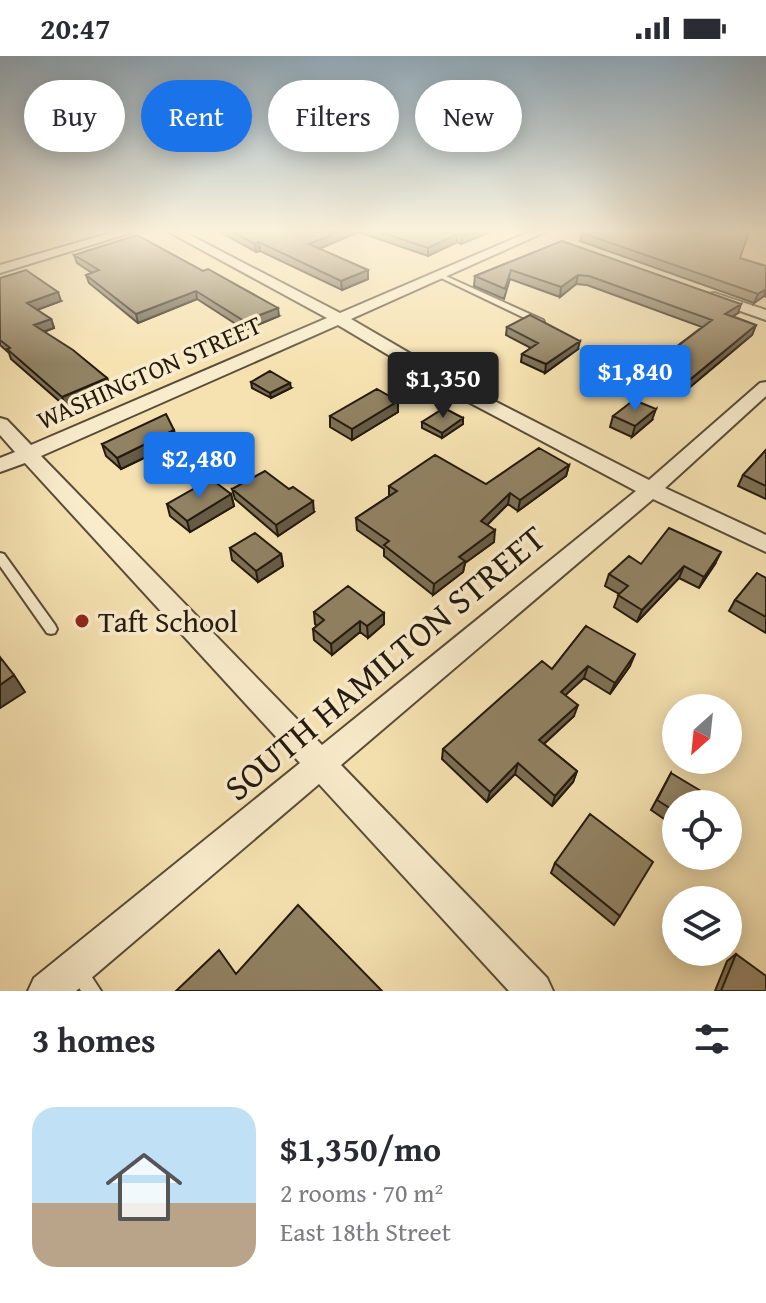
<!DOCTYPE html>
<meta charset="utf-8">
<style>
:root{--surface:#fff;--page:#f7f7f7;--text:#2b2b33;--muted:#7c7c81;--line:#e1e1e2;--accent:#1a73e8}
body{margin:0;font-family:"Gentium Book Plus",serif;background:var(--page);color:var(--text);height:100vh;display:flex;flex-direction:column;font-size:30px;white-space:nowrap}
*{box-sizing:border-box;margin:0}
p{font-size:26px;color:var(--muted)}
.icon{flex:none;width:44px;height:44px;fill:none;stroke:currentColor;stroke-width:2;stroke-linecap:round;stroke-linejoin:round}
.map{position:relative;height:935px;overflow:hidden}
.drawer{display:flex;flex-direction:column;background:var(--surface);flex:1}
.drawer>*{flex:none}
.hud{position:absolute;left:24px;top:24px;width:718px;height:72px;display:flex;gap:16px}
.needle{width:52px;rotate:207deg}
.tools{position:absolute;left:662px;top:638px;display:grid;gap:16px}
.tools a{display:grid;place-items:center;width:80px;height:80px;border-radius:50%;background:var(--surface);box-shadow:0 4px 20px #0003;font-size:40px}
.price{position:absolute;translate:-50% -68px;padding:0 18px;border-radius:8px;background:var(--accent);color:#fff;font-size:26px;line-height:52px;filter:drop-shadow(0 2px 4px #0008)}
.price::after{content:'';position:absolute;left:50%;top:48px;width:24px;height:18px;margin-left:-12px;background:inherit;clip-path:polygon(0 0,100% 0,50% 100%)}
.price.current{background:#222;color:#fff}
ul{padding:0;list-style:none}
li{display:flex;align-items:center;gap:24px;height:200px;padding:0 32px}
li+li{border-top:2px solid var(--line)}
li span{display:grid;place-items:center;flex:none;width:224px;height:160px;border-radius:24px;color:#555}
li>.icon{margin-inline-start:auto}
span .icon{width:96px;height:96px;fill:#fffc;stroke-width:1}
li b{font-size:34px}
h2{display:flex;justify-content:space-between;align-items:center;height:96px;padding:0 32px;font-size:34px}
.chip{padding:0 28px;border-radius:36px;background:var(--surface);box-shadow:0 4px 20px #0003;font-size:28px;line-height:72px}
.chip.current{background:var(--accent);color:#fff}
.status{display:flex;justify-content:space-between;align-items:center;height:56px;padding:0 40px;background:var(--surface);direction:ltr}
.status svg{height:22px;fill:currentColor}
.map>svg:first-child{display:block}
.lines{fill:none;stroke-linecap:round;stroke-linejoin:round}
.service-casing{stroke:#584c37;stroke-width:4}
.minor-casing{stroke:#584c37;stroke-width:4}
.service{fill:#f9eccc;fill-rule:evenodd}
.minor{fill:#f9eccc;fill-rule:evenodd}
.wall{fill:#7d7055;stroke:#241a0e;stroke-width:2}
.shaded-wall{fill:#665b45;stroke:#241a0e;stroke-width:2}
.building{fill:#918263;stroke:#241a0e;stroke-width:2}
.poi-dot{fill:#8f2418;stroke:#f9eccc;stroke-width:3}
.labels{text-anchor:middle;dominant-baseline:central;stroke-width:7;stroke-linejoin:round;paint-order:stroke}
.far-street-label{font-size:26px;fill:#241a0e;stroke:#f9eccc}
.poi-label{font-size:30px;fill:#241a0e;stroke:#f9eccc;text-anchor:start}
.near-street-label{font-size:36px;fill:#241a0e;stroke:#f9eccc}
</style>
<div class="status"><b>20:47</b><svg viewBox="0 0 49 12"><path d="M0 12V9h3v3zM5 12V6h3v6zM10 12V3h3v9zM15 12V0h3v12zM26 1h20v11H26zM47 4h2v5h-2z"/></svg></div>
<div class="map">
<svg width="766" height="935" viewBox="0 0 766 935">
<rect width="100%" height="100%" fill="#f6e2b1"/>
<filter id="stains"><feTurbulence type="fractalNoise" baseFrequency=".0025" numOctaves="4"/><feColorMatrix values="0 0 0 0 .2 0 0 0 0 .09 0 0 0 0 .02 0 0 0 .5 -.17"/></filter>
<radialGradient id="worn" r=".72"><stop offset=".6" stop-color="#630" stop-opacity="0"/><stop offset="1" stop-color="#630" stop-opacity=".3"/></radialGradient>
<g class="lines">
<defs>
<path id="service" d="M439,217L543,264L544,266L537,268L437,220V218Z
M0,497L4,498L55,569L57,573L55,577L51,578L47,577L0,510Z
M78,906L84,909L101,935H81L69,915L72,909Z"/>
<path id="minor" d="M114,176H133L0,217V209Z
M169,176H184L340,257L529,176H545L351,263L471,333L649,424L760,327L766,326V340L665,432L766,479V496L653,443L341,709L547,922L553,935H509L319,728L76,935H28L34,922L300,707L25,407L0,416V402L15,396L0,379V362L7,364L31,389L327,262ZM338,269L459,341L636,435L322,689L41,400Z
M714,237L766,254V264L709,244V238Z"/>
</defs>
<use href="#service" class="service-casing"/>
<use href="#minor" class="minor-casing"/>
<use href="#service" class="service"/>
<use href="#minor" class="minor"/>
</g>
<path class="wall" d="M220,176H490L461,188L457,186L428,200L358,176L319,193L368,214V223L342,234L260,195L256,196Z
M582,177L766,210V241L764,240L754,247L580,185Z
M562,185L738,257L732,260L756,269L752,279L684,336L647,321L650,311L702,271L587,229L576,228L560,241L510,223L504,243L474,230L475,220Z
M74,199L279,260L245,274L197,243L138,267L89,227L86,219L92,217L77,207Z
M0,222L61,245L37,254L51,263L54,272L44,276L107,322L110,332L66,351L11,303L9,297L0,289Z
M507,271L578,293L545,317L521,306L522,298L531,292L506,279Z
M251,326L291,332L271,342L252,332Z
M398,345V356L352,384L330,371V360Z
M613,360L652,364L632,381L610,371Z
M463,362V368L442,382L422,372V366Z
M177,386L121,413L106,400L102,388Z
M766,394V443L738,430L743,419Z
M569,409L566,420L518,455L508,448L487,469L494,486L465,507L463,516L433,539L384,500V493L357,474L356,462L389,440V430L486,428Z
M232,433L314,456L278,480L235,443Z
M231,438L234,450L190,476L170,460L167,448Z
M230,492L281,498L283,510L258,526L232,504Z
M641,508H715L699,532L679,522L637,566L614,551L619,538L605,530L609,518Z
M766,522V577L729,555L735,544Z
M314,556L384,557V568L368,582L360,576L332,599L314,584L313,573L317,570L315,568Z
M586,570L630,610L610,638L584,622L565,639L574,660L544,688L577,715L573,726L552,750L515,718L487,746L442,703L443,693L552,613Z
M671,717L676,748V771L651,754Z
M555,807L620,860L614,869L551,817Z
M736,898L766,935H715L727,905Z"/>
<path class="shaded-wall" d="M339,176H358L309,197V188Z
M473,176H490L461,188L462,180Z
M457,178V186L428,200V192Z
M259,186L260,195L256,196L255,188Z
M368,214V223L342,234L341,225Z
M578,219L576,228L560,241L561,231Z
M766,233L764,240L754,247L758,238Z
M196,235L197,243L138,267L136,258Z
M58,236L61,245L31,256L27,247Z
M741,248L738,257L722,267L725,258Z
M278,252L279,260L245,274L244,265Z
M51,263L54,272L37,278L34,269Z
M756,269L752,279L684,336L687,326Z
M580,285L578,293L545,317L546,308Z
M107,322L110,332L66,351L62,341Z
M290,327L291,332L271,342L270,337Z
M398,345V356L352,384V373Z
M656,353L652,364L632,381L635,370Z
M463,362V368L442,382V377Z
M174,374L177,386L121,413L117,402Z
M569,409L566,420L518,455L520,444Z
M510,437L508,448L480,476L481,465Z
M231,438L234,450L190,476L187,465Z
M313,445L314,456L278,480L276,469Z
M495,474L494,486L465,507L463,516L433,539L434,528L459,501Z
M721,496L715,508L699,532L704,521Z
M281,498L283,510L258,526L256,515Z
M684,510L679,522L637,566L642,554Z
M384,557V568L368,582L367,570Z
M360,565V576L332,599L331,588Z
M635,598L630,610L610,638L615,627Z
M588,610L584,622L557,647L561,636Z
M14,619L25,636L0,652V629Z
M578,649L574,660L536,695L539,684Z
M518,707L515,718L487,746L490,736Z
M577,715L573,726L552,750L555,740Z"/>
<path class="building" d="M233,176H339L309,188L368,214L341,225L259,186L255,188Z
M380,176H473L462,180L457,178L428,192Z
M585,176H749L740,202L766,210V233L758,238L582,177Z
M137,179L203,215L208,213L278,252L244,265L196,235L136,258L86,219L99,214L74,199Z
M562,185L741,248L725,258L756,269L687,326L650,311L712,264L589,220L578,219L561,231L511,214L505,233L475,220Z
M26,214L58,236L27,247L51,263L34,269L73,294L107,322L62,341L7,293L10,292L0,284V222Z
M530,259L580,285L546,308L522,298L538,287L507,271Z
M270,315L290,327L270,337L251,326Z
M377,333L398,345L352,373L330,360Z
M634,344L656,353L635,370L613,360Z
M444,352L463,362L442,377L422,366Z
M166,358L174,374L117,402L102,388Z
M539,392L569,409L520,444L510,437L481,465L495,474L459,501L465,505L434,528L384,489L389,485L356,462L397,435L389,430L435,399L486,428Z
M766,394V430L743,419Z
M265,415L289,433L293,431L313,445L276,469L232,433Z
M211,423L231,438L187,465L167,448Z
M669,472L721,496L704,521L684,510L642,554L618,539L628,530L609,518L629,500L641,508Z
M255,477L281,498L256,515L230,492Z
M757,517L766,522V561L735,544Z
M348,530L384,557L367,570L360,565L331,588L313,573L324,564L314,556Z
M586,570L635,598L615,627L588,610L561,636L578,649L539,684L577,715L555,740L518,707L490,736L443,693L542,605L552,613Z
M0,601L14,619L0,629Z
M671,717L711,741L707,748H676V756L657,744Z
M590,758L653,806L620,860L555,807Z
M298,849L382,935H176L219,894L236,918Z
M736,898L766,920V935H721Z"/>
<linearGradient id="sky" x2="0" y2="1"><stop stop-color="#91abbc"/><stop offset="0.57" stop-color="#fbf2dc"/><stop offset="1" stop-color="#fbf2dc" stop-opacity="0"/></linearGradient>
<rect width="766" height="307" fill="url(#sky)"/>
<circle class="poi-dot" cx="82" cy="565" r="8"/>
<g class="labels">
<g class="far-street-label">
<text transform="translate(149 316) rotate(-24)">WASHINGTON STREET</text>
</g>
<g class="poi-label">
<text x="98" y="565">Taft School</text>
</g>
<g class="near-street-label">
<text transform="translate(384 606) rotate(-40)">SOUTH HAMILTON STREET</text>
</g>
</g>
<rect width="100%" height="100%" filter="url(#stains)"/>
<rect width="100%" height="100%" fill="url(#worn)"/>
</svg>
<div class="tools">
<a><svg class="needle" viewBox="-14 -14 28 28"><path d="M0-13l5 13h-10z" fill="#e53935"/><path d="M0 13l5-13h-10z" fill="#7c7c81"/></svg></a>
<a><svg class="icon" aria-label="locate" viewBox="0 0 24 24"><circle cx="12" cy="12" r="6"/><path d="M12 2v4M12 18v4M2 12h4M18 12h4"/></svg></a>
<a><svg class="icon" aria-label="layers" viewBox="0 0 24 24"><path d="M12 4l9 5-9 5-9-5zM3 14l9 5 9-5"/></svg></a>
</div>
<b class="price" style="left:635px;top:357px">$1,840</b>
<b class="price current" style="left:443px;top:364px">$1,350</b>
<b class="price" style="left:199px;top:444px">$2,480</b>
<div class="hud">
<a class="chip">Buy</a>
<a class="chip current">Rent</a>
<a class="chip">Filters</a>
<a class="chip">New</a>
</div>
</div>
<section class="drawer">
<h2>3 homes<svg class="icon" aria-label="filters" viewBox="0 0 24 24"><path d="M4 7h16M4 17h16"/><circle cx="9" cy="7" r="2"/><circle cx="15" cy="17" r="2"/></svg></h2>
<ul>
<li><span style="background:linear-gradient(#bfe0f5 60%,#b9a48a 0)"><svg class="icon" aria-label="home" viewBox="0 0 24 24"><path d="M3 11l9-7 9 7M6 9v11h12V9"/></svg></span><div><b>$1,350/mo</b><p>2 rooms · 70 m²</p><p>East 18th Street</p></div></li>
</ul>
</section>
